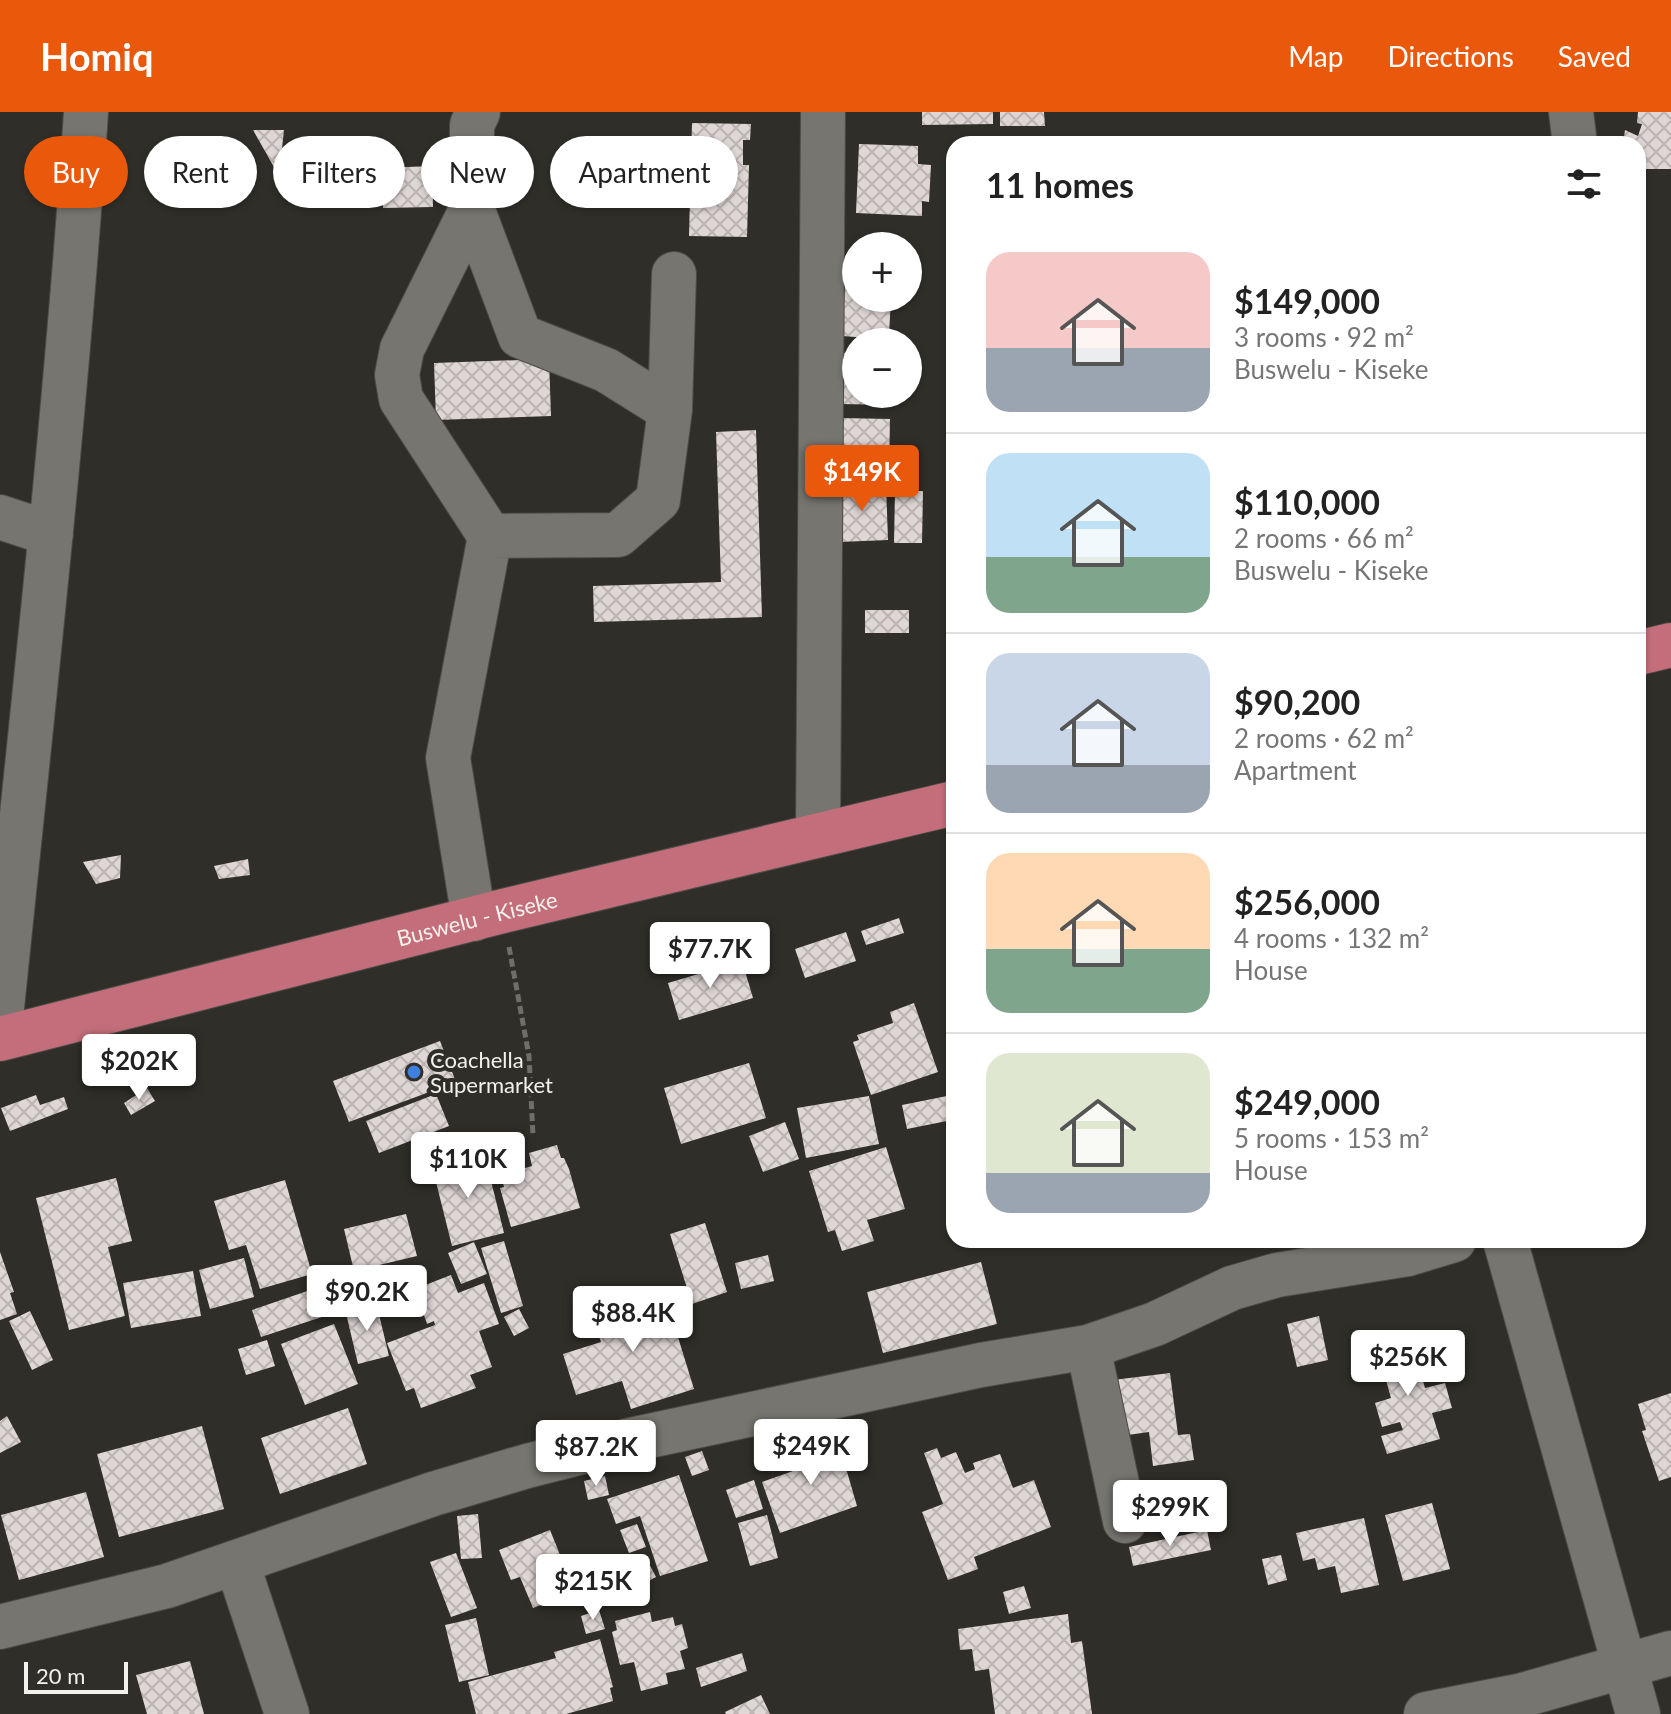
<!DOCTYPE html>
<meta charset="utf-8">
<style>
:root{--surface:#fff;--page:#f2f2f2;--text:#222;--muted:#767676;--line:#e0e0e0;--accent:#ea580c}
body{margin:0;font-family:Lato,sans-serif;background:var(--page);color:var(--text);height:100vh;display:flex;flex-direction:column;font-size:30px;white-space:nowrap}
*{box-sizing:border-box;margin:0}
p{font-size:26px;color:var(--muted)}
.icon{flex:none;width:44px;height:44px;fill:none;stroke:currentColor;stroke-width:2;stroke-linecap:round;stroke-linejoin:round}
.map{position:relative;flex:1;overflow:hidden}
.sheet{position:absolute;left:946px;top:24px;width:700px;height:1112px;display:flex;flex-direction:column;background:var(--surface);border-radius:24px;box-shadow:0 2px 6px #0004}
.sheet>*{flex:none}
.hud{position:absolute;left:24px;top:24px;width:760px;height:72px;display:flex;gap:16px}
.buttons{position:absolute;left:842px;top:120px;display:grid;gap:16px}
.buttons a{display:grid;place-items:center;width:80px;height:80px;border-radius:50%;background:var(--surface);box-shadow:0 2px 6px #0004;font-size:40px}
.scale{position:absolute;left:24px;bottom:20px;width:104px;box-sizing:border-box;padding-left:8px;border:4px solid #f2f1ed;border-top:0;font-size:22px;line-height:28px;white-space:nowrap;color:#f2f1ed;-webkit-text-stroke:6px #302e29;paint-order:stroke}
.price{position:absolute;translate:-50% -68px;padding:0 18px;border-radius:8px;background:#fff;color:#222;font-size:26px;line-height:52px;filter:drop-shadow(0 2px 4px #0008)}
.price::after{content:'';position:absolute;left:50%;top:48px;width:24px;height:18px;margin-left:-12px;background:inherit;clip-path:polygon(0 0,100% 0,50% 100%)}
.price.selected{background:var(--accent);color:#fff}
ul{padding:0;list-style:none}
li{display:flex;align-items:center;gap:24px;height:200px;padding:0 40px}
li+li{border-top:2px solid var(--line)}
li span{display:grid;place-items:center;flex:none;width:224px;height:160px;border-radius:24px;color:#555}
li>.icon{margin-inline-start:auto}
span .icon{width:96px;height:96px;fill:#fffc;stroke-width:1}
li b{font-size:34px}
h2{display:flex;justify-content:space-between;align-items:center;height:96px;padding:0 40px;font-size:34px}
.tag{padding:0 28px;border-radius:36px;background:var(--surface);box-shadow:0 2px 6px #0004;font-size:28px;line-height:72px}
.tag.selected{background:var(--accent);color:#fff}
header{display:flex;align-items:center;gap:48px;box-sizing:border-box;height:112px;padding:0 40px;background:var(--accent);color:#fff}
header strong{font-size:38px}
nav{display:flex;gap:44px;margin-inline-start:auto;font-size:28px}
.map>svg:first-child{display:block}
.building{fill:url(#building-cross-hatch)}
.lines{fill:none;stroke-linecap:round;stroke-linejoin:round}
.minor-casing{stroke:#4c4b47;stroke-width:46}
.major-casing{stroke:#4c4b47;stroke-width:46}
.path{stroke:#706e6a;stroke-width:5;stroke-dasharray:8 4;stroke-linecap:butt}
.minor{stroke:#77756f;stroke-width:44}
.major{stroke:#c46e7b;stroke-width:44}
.shop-dot{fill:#3f7fe0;stroke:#302e29;stroke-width:3}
.labels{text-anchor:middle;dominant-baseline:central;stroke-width:8;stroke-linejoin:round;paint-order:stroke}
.street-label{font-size:22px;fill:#f2f1ed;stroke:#302e29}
.poi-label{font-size:22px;fill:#f2f1ed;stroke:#302e29;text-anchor:start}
</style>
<header>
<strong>Homiq</strong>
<nav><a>Map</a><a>Directions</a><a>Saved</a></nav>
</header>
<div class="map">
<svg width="1671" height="1602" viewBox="0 0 1671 1602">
<defs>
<pattern id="building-cross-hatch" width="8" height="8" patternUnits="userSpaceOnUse" patternTransform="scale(2)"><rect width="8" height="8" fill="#dfd7d6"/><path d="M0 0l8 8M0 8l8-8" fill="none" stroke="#bab3b2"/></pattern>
</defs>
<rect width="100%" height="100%" fill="#302e29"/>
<path class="building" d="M922,0H993V12L922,13Z
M1000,0H1044L1045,14H1000Z
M1638,0H1671V57H1638V32H1623L1625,18L1638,24L1642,12L1637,11Z
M692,11L751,12L750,28H743V53H749L747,125L689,124Z
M253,18H284L279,64Z
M859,32L918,34V52L931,53L929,90L922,89V104L856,101Z
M432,54L433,95L383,96L382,56Z
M845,172H856V186H891L889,223L868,222V226L842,224Z
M842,241H856V282H892L891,293L841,292Z
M549,247L551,304L436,308L434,251Z
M840,306L890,307L889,360H838Z
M756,318L762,505L594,510L593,474L721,470L716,320Z
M886,373L888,428L839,430L837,374Z
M895,379H923L922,431H894Z
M865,498H909V521H865Z
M121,743L120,766L96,772L83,750Z
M248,747L250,763L219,767L214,754Z
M899,806L904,821L866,833L861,819Z
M846,820L856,849L805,866L795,837Z
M742,849L753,886L679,908L668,871Z
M914,891L938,960L871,983L853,930L859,928L857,923L893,911L890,900Z
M440,929L456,970L349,1010L333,969Z
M749,951L766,1006L681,1032L664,976Z
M147,976L155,989L131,1003L124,991Z
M436,982L449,1014L379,1041L366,1009Z
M36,983L40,993L64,985L68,997L10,1019L1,996Z
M869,984L879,1032L806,1046L797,996Z
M947,984L952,1008L907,1017L902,993Z
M785,1010L799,1047L763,1060L749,1024Z
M557,1033L561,1046H564L569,1057L580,1096L511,1115L500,1076L504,1075L501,1063L532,1054L529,1041Z
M886,1035L905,1097L867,1108L874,1129L842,1139L835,1118L828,1120L809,1059Z
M484,1041L504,1121L452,1134L432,1054Z
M116,1066L132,1129L108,1135L125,1204L69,1218L36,1086Z
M285,1068L312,1162L260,1177L246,1133L229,1138L214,1089Z
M406,1102L417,1144L354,1159L344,1117Z
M705,1111L727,1180L692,1192L670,1122Z
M504,1129L523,1194L501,1201L481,1136Z
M474,1130L487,1162L461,1172L448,1141Z
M0,1140L14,1180L10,1181L17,1202L0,1208Z
M768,1143L774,1169L741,1177L735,1151Z
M244,1146L254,1185L210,1197L199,1158Z
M981,1150L997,1212L883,1241L867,1180Z
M193,1159L201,1204L131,1216L123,1171Z
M451,1163L458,1181L484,1171L499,1212L479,1219L492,1255L470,1263L476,1276L421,1296L414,1276L406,1279L387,1231L435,1213L434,1209L427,1212L415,1177Z
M360,1169H379L378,1188L359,1186Z
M325,1173L334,1201L261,1225L252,1198Z
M664,1180L694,1277L631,1297L622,1269L576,1283L563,1242L601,1230L592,1202Z
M376,1190L389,1244L358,1252L345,1197Z
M519,1197L529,1216L514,1224L504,1205Z
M30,1199L53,1248L32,1258L9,1209Z
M1319,1204L1328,1248L1297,1255L1287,1212Z
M334,1212L358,1272L305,1293L281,1232Z
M1410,1223L1425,1276L1445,1271L1452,1296L1432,1301L1440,1327L1387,1342L1381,1324L1403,1318L1400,1310L1382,1315L1375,1291L1391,1286L1376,1233Z
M267,1228L275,1254L246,1263L238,1237Z
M1170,1261L1178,1323L1190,1322L1194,1348L1153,1354L1149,1320L1121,1324L1113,1268Z
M1671,1281V1365L1659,1369L1642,1319L1646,1318L1638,1292Z
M348,1296L367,1352L280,1382L261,1326Z
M7,1304L21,1330L0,1341V1309Z
M202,1314L224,1397L119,1425L97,1342Z
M836,1322L857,1394L780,1421L762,1370L793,1359L789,1347L810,1340L807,1332Z
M937,1336L941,1346L956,1340L965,1361L975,1357L973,1351L1000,1342L1013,1376L1034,1368L1051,1415L974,1445L978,1457L948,1468L922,1400L943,1392L924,1341Z
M702,1339L709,1358L692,1364L685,1345Z
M679,1363L708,1449L660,1464L640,1404L616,1412L607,1387Z
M605,1364L609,1383L588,1388L584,1369Z
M754,1368L763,1397L736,1406L726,1378Z
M86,1380L104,1445L19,1468L1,1403Z
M1432,1391L1450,1457L1403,1469L1385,1403Z
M478,1402L482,1446L461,1447L457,1404Z
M767,1403L778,1446L750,1454L738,1411Z
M1364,1406L1379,1473L1341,1481L1335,1454L1318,1458L1315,1446L1303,1449L1296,1421Z
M637,1412L646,1435L629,1441L620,1418Z
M550,1418L575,1480L533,1496L520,1465L511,1468L499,1438Z
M1207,1418L1211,1438L1133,1454L1129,1435Z
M456,1441L477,1496L451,1505L430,1450Z
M1281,1443L1287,1468L1268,1473L1262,1447Z
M645,1444L656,1465L632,1478L628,1470L614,1477L607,1465Z
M1024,1474L1031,1496L1009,1502L1003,1480Z
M599,1498L605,1517L586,1522L581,1504Z
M650,1500L652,1510L673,1505L675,1514L682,1512L688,1536L680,1539L685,1557L666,1561L668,1572L641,1579L634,1550L620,1553L612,1520L617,1518L615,1509Z
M1068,1502L1071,1531L1082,1529L1092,1602H995L989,1557L975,1559L972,1537L960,1538L958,1517Z
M476,1506L489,1563L459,1570L445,1513Z
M600,1527L613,1575L610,1576L613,1589L566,1602H476L468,1570L556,1546L554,1540Z
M742,1541L747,1559L701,1575L696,1556Z
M190,1549L204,1602H147L136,1563Z
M761,1583L770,1602H726L725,1600Z"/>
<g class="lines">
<defs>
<path id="minor" d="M1571,0L1575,32
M472,96L520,224L606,258L670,298
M0,405L51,422
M490,424L618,423L658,388L670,298L674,162
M818,721L823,0
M474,807L448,646L490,424L401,287L397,263L402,237L472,96V13L478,0
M0,915C31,610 66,306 86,0
M1505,1128L1638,1602
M1088,1235L1125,1409
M237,1451L287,1602
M0,1515L167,1474L433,1382L527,1354L626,1329L981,1253L1088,1235L1155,1212L1232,1176L1277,1163L1408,1142L1454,1128
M1426,1602L1523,1583L1671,1541"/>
<g id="major">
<path d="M1638,541L1671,533"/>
<path id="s1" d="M0,927L503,799L954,691"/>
</g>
</defs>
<use href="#minor" class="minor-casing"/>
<use href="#major" class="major-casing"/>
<path class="path" d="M509,835L529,944L533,1024"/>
<use href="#minor" class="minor"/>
<use href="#major" class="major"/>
</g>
<circle class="shop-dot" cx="414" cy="960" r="8"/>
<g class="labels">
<g class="street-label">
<text stroke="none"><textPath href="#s1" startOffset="492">Buswelu - Kiseke</textPath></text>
</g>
<g class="poi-label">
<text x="430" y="947">Coachella<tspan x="430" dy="25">Supermarket</tspan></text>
</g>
</g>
</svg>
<div class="buttons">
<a>+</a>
<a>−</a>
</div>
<div class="scale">20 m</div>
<b class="price selected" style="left:862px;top:401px">$149K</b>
<b class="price" style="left:710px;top:878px">$77.7K</b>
<b class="price" style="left:139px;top:990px">$202K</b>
<b class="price" style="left:468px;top:1088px">$110K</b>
<b class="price" style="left:367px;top:1221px">$90.2K</b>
<b class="price" style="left:633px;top:1242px">$88.4K</b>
<b class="price" style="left:1408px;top:1286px">$256K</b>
<b class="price" style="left:811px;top:1375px">$249K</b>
<b class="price" style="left:596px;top:1376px">$87.2K</b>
<b class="price" style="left:1170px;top:1436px">$299K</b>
<b class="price" style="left:593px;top:1510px">$215K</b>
<div class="hud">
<a class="tag selected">Buy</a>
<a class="tag">Rent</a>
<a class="tag">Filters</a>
<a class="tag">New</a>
<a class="tag">Apartment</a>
</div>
<section class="sheet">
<h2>11 homes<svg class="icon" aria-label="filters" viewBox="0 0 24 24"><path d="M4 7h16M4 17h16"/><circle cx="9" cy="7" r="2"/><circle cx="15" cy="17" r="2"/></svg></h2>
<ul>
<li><span style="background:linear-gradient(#f6c9c9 60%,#9aa5b1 0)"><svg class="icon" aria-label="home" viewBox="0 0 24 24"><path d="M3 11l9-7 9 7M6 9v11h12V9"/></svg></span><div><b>$149,000</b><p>3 rooms · 92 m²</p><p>Buswelu - Kiseke</p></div></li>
<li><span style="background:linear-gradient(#bfe0f5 65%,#7fa58c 0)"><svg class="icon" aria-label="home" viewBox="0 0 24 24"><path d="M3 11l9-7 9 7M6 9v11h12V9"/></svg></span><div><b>$110,000</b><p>2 rooms · 66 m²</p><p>Buswelu - Kiseke</p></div></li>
<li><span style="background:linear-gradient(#c9d6e8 70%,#9aa5b1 0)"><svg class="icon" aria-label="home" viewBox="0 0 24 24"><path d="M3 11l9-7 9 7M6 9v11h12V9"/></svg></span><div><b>$90,200</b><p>2 rooms · 62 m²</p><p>Apartment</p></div></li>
<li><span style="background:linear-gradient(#ffd9b3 60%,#7fa58c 0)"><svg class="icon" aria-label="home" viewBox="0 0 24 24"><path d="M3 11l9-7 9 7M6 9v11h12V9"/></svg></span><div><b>$256,000</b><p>4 rooms · 132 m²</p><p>House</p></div></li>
<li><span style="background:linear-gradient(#dfe7d0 75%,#9aa5b1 0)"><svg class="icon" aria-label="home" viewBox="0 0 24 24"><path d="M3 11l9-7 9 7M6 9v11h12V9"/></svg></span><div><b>$249,000</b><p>5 rooms · 153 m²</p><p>House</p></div></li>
</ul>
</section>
</div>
